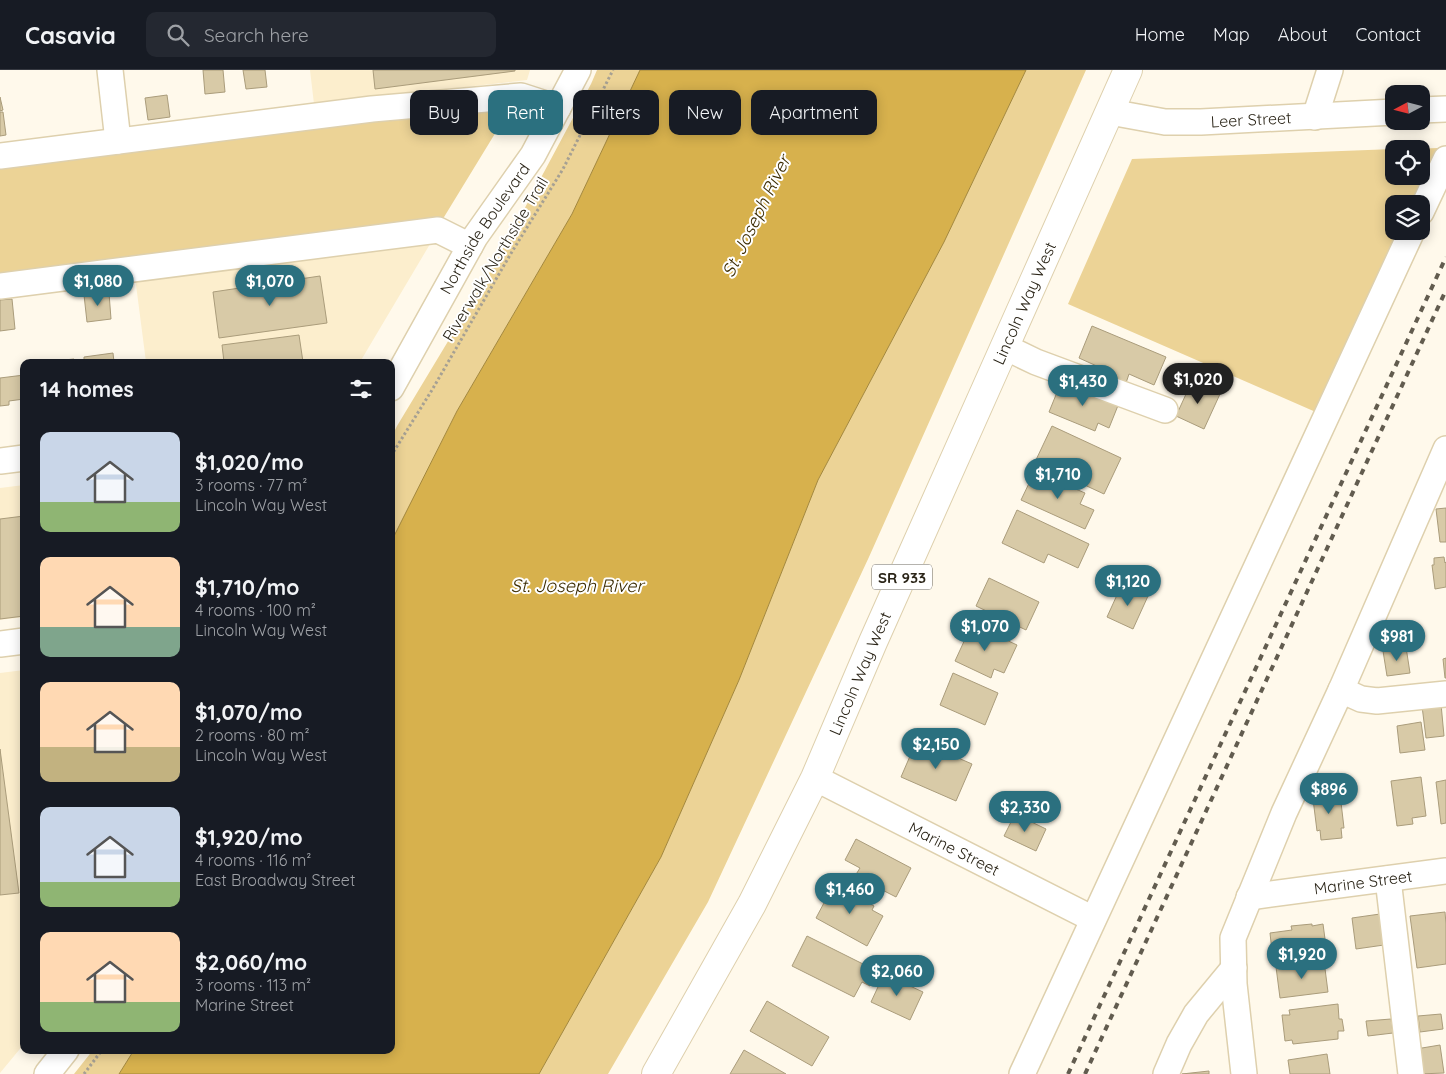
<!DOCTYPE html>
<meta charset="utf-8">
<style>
:root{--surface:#171b24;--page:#242831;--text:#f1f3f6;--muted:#9ea1a6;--line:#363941;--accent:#2b707f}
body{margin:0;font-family:Quicksand,sans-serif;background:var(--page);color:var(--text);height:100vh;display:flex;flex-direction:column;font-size:19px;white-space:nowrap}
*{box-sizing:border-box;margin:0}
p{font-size:16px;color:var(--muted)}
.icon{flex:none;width:28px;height:28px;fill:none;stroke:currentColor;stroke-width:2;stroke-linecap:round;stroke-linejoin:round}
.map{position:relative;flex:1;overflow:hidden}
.drawer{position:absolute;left:20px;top:289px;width:375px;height:695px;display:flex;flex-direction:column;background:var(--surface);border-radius:10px;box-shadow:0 2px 12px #0003}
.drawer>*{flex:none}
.banner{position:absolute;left:410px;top:20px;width:475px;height:45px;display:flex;gap:10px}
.needle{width:32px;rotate:263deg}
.tools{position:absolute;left:1385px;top:15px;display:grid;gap:10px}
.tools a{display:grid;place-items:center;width:45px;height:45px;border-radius:10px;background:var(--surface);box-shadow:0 2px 12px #0003;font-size:25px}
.price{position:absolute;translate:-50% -42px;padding:0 11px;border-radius:18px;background:var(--accent);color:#fff;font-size:16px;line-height:32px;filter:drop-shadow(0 1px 2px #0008)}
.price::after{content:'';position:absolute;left:50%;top:30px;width:15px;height:11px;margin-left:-8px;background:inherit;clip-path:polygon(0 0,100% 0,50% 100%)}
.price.active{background:#222;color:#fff}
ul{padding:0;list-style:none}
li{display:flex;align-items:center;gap:15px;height:125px;padding:0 20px}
li span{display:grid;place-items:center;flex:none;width:140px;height:100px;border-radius:10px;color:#555}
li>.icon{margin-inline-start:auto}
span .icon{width:60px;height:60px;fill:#fffc;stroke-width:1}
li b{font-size:21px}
h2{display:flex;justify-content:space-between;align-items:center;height:60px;padding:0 20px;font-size:21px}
.tag{padding:0 18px;border-radius:10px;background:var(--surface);box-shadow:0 2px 12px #0003;font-size:18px;line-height:45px}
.tag.active{background:var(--accent);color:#fff}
header{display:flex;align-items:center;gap:30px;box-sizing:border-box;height:70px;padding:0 25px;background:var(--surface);border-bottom:1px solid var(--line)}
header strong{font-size:24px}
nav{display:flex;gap:28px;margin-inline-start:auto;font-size:18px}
.search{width:350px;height:45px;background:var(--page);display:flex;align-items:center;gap:12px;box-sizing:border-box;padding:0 18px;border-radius:10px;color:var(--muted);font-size:19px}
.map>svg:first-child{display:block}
.built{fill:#fceecd}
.green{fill:#ecd396}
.water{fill:#d7b14d;stroke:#a3873d}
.building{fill:#d8caa7;stroke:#aa9c7b}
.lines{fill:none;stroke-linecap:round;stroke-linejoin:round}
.minor-casing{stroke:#ded0ad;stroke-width:28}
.major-casing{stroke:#ded0ad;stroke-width:30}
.path{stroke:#a6a093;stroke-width:3;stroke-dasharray:2.5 2.5;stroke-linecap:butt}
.minor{stroke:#fff;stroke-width:25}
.major{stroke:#fff;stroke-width:28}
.rail{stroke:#625c4f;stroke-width:4;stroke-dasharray:6 6;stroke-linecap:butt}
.labels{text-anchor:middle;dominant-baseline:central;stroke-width:4;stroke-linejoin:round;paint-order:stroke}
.shield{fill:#fff;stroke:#6b665d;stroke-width:1}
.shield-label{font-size:15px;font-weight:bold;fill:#2b2518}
.street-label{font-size:16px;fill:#2b2518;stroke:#fff}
.water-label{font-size:18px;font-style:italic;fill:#3b2b00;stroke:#fff}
</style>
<header>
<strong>Casavia</strong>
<div class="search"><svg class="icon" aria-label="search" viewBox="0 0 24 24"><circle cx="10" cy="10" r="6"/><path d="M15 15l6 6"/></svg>Search here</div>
<nav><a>Home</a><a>Map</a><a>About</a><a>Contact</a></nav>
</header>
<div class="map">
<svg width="1446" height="1004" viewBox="0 0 1446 1004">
<rect width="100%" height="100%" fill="#fff9eb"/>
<path class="built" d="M310,0H530L527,10L314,34Z
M433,169L360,292H146L135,207Z
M24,415V547L0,550V418Z
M24,600V974L0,1003V603Z"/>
<path class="green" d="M597,0H640L572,144L457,341L391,472V368L397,356L497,190L591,14Z
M1026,0H1086L869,487L708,832L608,1004H539L661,787L739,610L818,410L944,172Z
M513,34L441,152L0,208V95Z
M1438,78L1413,134H1394V161H1401L1318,343L1068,234L1132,89L1394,79V106H1421V79H1410Z
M93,980H134L119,1004H74Z"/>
<path class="water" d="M640,0H1026L944,172L818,410L739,610L661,787L539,1004H119L134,980H391V472L457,341L572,144Z"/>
<path class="building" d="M203,0H223L225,22L205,24Z
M243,0H265L267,17L246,19Z
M373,0H515V1L375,19Z
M167,25L170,47L148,50L145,28Z
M0,27L3,40L0,41Z
M0,42H3L6,65L0,66Z
M320,206L327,253L219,268L213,222Z
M109,223L111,249L87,252L84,225Z
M12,229L15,259L0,261V230Z
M1092,256L1166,287L1154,315L1129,304L1125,316L1108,308L1110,302L1079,288Z
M299,265L303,292H224L222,275Z
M113,283L114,292H84V287Z
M74,289V292H44Z
M24,305V329L9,331V335L0,336V308Z
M1062,310L1119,333L1109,358L1098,353L1095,361L1049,342Z
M1192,311L1220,324L1204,359L1176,346Z
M1052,356L1121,388L1104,424L1035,392Z
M1033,405L1042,409L1043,405L1085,423L1080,434L1094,440L1085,459L1021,430Z
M1446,438V472H1440L1436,439Z
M1017,440L1089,474L1078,498L1048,484L1044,493L1002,473Z
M24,446V546L0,549V449Z
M1444,487L1445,493L1446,492V517L1435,519L1432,495H1434V488Z
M989,508L1039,532L1026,560L976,536Z
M1122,514L1148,526L1133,559L1107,547Z
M972,554L1017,575L1004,603L994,599L991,608L955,591Z
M1406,577L1410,603L1387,606L1383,581Z
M1446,588V608H1445L1443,589Z
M953,603L998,623L985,655L940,635Z
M1441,634L1444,666L1426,668L1422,636Z
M1421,652L1425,680L1400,683L1397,656Z
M917,670L972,694L956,731L901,707Z
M0,679L19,823L0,825Z
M1421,707L1426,746L1412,748L1413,754L1397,756L1391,711Z
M1446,710V753L1441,754L1436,712Z
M1337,719V724H1340L1344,758H1341L1342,768L1321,770L1320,760L1317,761L1313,729L1320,728L1319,721Z
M1015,744L1046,759L1036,781L1004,766Z
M856,769L911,798L896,827L855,806L860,798L845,790Z
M834,814L874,836L872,840L883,846L867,876L816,848Z
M1445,842L1446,854V894L1417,898L1410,846Z
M1380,844L1384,875L1356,879L1352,848Z
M1312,854V856L1323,854L1327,884L1273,891L1270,863L1292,860L1291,856Z
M807,866L877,901L870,916L862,912L854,927L792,896Z
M1324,891L1328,922L1280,928L1276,897Z
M884,904L923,922L910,950L871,932Z
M767,931L829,967L812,996L750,961Z
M1338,934L1339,949H1342L1344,961H1338V969L1293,974L1292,970L1285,971L1282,945H1290L1289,940Z
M1441,944L1443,959L1420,962L1418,946Z
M1391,949L1393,963L1368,966L1366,951Z
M1440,975L1444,1003L1419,1004L1416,979Z
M744,980L786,1004H730Z
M1327,984L1330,1004H1290L1288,990Z
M1209,1001V1004H1182Z"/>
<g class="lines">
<defs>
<g id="minor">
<path d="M110,0L118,71"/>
<path d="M1421,40L1446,39"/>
<path id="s1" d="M1110,42L1165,52H1201L1394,42"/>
<path d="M1315,47L1330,0"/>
<path d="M0,86L372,39L521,26L558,38"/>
<path d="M1421,142L1446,89"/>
<path d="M0,216L438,160L470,176"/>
<path d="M1005,277L1036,292L1165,340"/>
<path id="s2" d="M391,318L475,167L533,85L578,0"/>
<path d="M0,391L24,388"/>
<path d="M0,574L24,571"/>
<path d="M1341,620L1361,629L1377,631L1446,624"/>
<path id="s3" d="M815,708L1093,849"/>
<path d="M1388,809L1411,1004"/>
<path id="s4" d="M1249,827L1446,801"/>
<path d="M47,1004L66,980"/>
<path d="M1022,1004L1412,161"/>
<path d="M1166,1004L1179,974L1196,944L1234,898"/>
<path d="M1244,1004L1234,914L1233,868L1284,743L1341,620L1446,379"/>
</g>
<g id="major">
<path id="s5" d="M656,1004L752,834L815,708L873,572L1128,0"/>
</g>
</defs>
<use href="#minor" class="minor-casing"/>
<use href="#major" class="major-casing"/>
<path class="path" d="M391,386L432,320L510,185L563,99L613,0
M84,1004L102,980"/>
<use href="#minor" class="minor"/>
<use href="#major" class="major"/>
<path class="rail" d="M1068,1004L1446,187
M1085,1004L1446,220"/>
</g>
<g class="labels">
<rect class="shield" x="872" y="494.5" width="60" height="25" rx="4"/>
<g class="shield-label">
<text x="902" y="507">SR 933</text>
</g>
<g class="street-label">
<text stroke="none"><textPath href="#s1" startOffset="142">Leer Street</textPath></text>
<text stroke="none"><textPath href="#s2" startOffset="185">Northside Boulevard</textPath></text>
<text transform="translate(495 189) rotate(-59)">Riverwalk/Northside Trail</text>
<text stroke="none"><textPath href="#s5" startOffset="855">Lincoln Way West</textPath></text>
<text stroke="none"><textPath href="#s5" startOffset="450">Lincoln Way West</textPath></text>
<text stroke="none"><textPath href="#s3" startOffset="156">Marine Street</textPath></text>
<text stroke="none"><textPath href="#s4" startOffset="115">Marine Street</textPath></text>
</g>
<g class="water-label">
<text transform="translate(756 146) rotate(-64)">St. Joseph River</text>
<text x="577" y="515">St. Joseph River</text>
</g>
</g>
</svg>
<div class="tools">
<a><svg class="needle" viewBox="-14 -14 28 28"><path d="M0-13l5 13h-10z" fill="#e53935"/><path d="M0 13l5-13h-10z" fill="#9ea1a6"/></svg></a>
<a><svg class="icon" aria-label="locate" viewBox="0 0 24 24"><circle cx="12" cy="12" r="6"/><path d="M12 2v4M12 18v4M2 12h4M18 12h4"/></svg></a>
<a><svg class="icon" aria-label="layers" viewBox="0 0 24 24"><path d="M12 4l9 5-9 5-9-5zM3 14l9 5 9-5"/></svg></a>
</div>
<b class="price" style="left:98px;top:237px">$1,080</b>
<b class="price" style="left:270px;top:237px">$1,070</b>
<b class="price active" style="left:1198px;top:335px">$1,020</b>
<b class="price" style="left:1083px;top:337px">$1,430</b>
<b class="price" style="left:1058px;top:430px">$1,710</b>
<b class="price" style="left:1128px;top:537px">$1,120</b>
<b class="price" style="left:985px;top:582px">$1,070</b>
<b class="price" style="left:1397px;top:592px">$981</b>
<b class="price" style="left:936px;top:700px">$2,150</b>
<b class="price" style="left:1329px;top:745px">$896</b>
<b class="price" style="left:1025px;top:763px">$2,330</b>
<b class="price" style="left:850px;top:845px">$1,460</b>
<b class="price" style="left:1302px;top:910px">$1,920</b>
<b class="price" style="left:897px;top:927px">$2,060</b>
<div class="banner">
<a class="tag">Buy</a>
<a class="tag active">Rent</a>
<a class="tag">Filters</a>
<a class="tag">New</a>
<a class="tag">Apartment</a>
</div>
<section class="drawer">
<h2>14 homes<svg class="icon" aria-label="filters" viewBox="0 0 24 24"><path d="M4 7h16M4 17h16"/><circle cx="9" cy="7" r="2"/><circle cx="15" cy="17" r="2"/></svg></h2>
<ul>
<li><span style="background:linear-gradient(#c9d6e8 70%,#8fb573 0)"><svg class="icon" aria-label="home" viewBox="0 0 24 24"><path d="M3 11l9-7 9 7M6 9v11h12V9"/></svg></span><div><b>$1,020/mo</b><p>3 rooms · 77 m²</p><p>Lincoln Way West</p></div></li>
<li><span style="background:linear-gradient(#ffd9b3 70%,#7fa58c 0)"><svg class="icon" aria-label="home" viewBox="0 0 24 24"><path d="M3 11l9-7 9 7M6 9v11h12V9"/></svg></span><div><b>$1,710/mo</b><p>4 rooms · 100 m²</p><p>Lincoln Way West</p></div></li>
<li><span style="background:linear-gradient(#ffd9b3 65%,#c2b280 0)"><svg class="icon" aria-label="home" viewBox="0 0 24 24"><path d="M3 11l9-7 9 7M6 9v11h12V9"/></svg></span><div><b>$1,070/mo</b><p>2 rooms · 80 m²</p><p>Lincoln Way West</p></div></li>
<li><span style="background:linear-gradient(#c9d6e8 75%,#8fb573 0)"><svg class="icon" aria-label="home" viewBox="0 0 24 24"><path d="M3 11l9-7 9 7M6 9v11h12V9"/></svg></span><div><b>$1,920/mo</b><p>4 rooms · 116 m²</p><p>East Broadway Street</p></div></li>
<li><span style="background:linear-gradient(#ffd9b3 70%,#8fb573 0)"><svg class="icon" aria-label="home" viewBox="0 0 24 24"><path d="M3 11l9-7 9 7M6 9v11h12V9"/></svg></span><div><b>$2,060/mo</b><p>3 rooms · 113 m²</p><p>Marine Street</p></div></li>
</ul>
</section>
</div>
